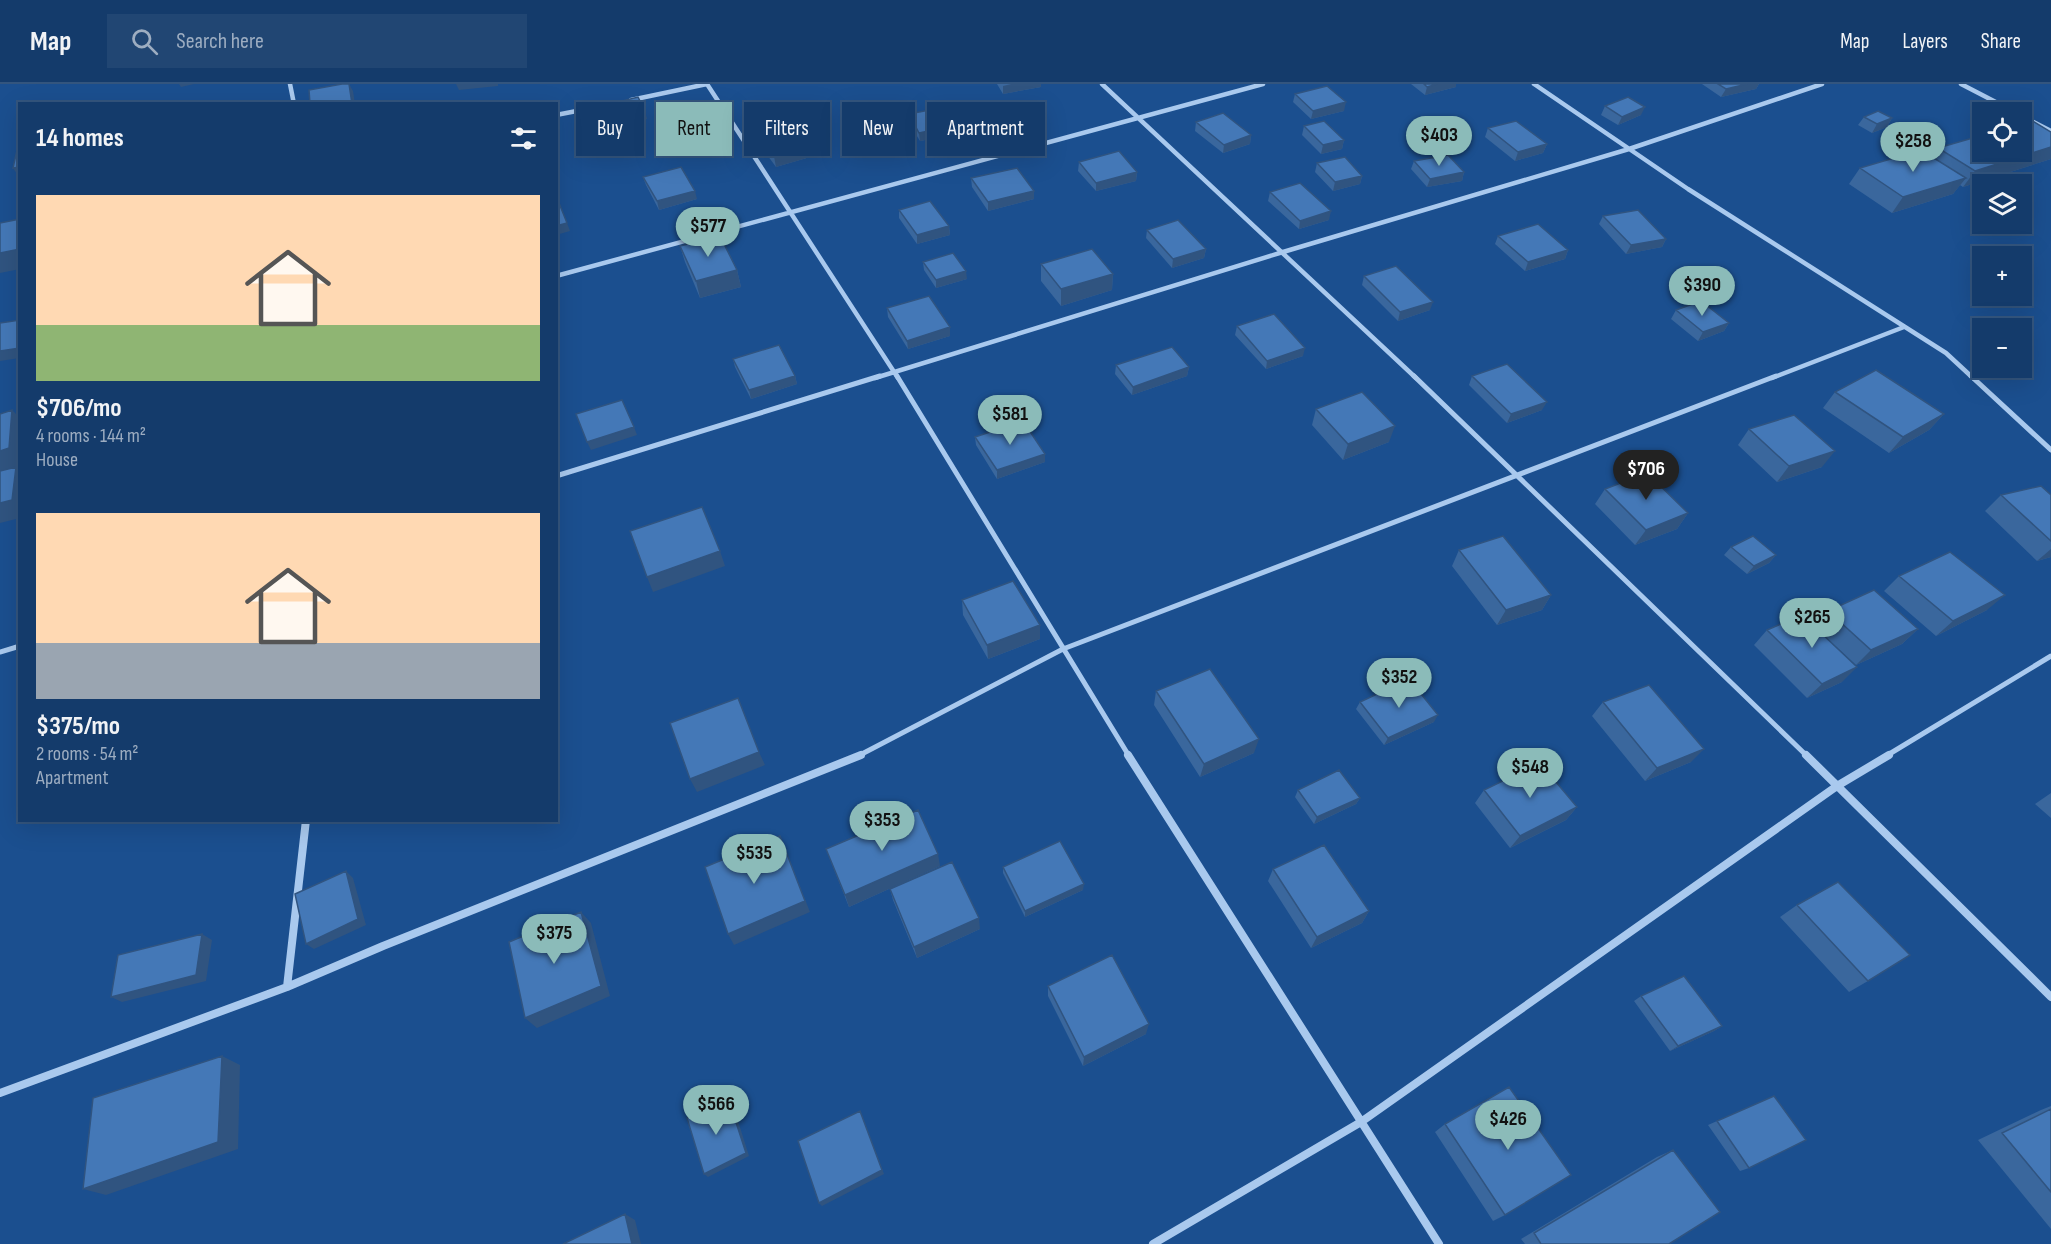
<!DOCTYPE html>
<meta charset="utf-8">
<style>
:root{--surface:#143b6b;--page:#214673;--text:#f1f3f6;--muted:#9dadc1;--line:#33557e;--accent:#8bbbb9}
body{margin:0;font-family:"Sofia Sans Condensed",sans-serif;background:var(--page);color:var(--text);height:100vh;display:flex;flex-direction:column;font-size:22px;white-space:nowrap}
*{box-sizing:border-box;margin:0}
p{font-size:20px;color:var(--muted)}
.icon{flex:none;width:33px;height:33px;fill:none;stroke:currentColor;stroke-width:2;stroke-linecap:round;stroke-linejoin:round}
.map{position:relative;flex:1;overflow:hidden}
.details{position:absolute;left:18px;top:18px;width:540px;height:720px;display:flex;flex-direction:column;background:var(--surface);border-radius:0px;box-shadow:0 6px 24px #0002,0 0 0 2px var(--line)}
.details>*{flex:none}
.guide{position:absolute;left:576px;top:18px;width:570px;height:54px;display:flex;gap:12px}
.fabs{position:absolute;left:1972px;top:18px;display:grid;gap:12px}
.fabs a{display:grid;place-items:center;width:60px;height:60px;border-radius:0px;background:var(--surface);box-shadow:0 6px 24px #0002,0 0 0 2px var(--line);font-size:30px}
.price{position:absolute;translate:-50% -51px;padding:0 14px;border-radius:21px;background:var(--accent);color:#111;font-size:20px;line-height:39px;filter:drop-shadow(0 2px 3px #0008)}
.price::after{content:'';position:absolute;left:50%;top:36px;width:18px;height:14px;margin-left:-9px;background:inherit;clip-path:polygon(0 0,100% 0,50% 100%)}
.price.selected{background:#222;color:#fff}
ul{padding:0;list-style:none}
li{display:grid;align-content:center;gap:12px;height:318px;padding:0 18px}
li span{display:grid;place-items:center;height:186px;border-radius:0px;color:#555}
li>.icon{margin-inline-start:auto}
span .icon{width:108px;height:108px;fill:#fffc;stroke-width:1}
li b{font-size:26px}
h2{display:flex;justify-content:space-between;align-items:center;height:72px;padding:0 18px;font-size:26px}
.pill{padding:0 21px;border-radius:0px;background:var(--surface);box-shadow:0 6px 24px #0002,0 0 0 2px var(--line);font-size:21px;line-height:54px}
.pill.selected{background:var(--accent);color:#111}
header{display:flex;align-items:center;gap:36px;box-sizing:border-box;height:84px;padding:0 30px;background:var(--surface);border-bottom:2px solid var(--line)}
header strong{font-size:28px}
nav{display:flex;gap:33px;margin-inline-start:auto;font-size:21px}
.search{width:420px;height:54px;background:var(--page);display:flex;align-items:center;gap:15px;box-sizing:border-box;padding:0 21px;border-radius:0px;color:var(--muted);font-size:22px}
.map>svg:first-child{display:block}
.lines{fill:none;stroke-linecap:round;stroke-linejoin:round}
.minor-far2{stroke:#a9c9ee;stroke-width:4.5}
.minor-far1{stroke:#a9c9ee;stroke-width:5}
.minor{stroke:#a9c9ee;stroke-width:8}
.wall{fill:#3a679d}
.shaded-wall{fill:#305480}
.building{fill:#4478b7;stroke:#305480;stroke-width:1.5}
</style>
<header>
<strong>Map</strong>
<div class="search"><svg class="icon" aria-label="search" viewBox="0 0 24 24"><circle cx="10" cy="10" r="6"/><path d="M15 15l6 6"/></svg>Search here</div>
<nav><a>Map</a><a>Layers</a><a>Share</a></nav>
</header>
<div class="map">
<svg width="2051" height="1160" viewBox="0 0 2051 1160">
<rect width="100%" height="100%" fill="#1b4f8f"/>
<g class="lines">
<path class="minor-far2" d="M290,0L294,20
M707,0L898,294
M1102,0L1416,294
M1534,0L1688,105L1946,269L1973,294
M1961,0L2015,28
M631,16L707,0
M556,31L618,19
M2022,32L2051,47
M556,192L1263,0
M875,294L1283,168L1629,65L1822,0
M1772,294L1904,243"/>
<path class="minor-far1" d="M897,292L1129,672
M1414,292L1807,672
M1971,292L2051,366
M556,392L880,292
M0,568L20,562
M858,672L1063,565L1776,292
M1886,672L2051,572"/>
<path class="minor" d="M1128,671L1439,1160
M1806,671L2051,913
M287,903L306,736
M0,1009L287,903L383,862L861,671
M1153,1160L1361,1038L1837,702L1889,671"/>
</g>
<path class="wall" d="M997,0H1041V3L1003,10Z
M1411,0H1456V3L1425,11Z
M1702,0H1759L1756,5L1721,13Z
M1295,10L1344,27L1311,35L1293,18Z
M1605,22L1641,31L1618,41L1601,31Z
M909,30L962,49L920,57L909,39Z
M1864,33L1892,34L1887,43L1872,49L1858,41Z
M1196,38L1251,51L1250,60L1223,69L1195,47Z
M753,40L817,71L776,83L756,56Z
M1304,42L1344,56L1342,65L1321,70L1302,51Z
M1488,44L1547,60L1543,69L1515,77L1485,53Z
M2051,48V75L1963,103L1960,101L1953,110L1892,129L1849,100L1860,84L1932,73L1938,64Z
M1414,77L1464,88L1462,97L1427,103L1411,85Z
M1079,78L1137,88L1136,97L1096,107L1078,87Z
M1317,79L1362,92L1360,100L1333,107L1315,88Z
M643,93L697,115L659,126L646,101Z
M971,94L1034,115L988,127L972,103Z
M1270,108L1329,136L1299,145L1268,117Z
M899,126L949,142L950,151L917,160L899,134Z
M1603,132L1666,155L1662,163L1626,170L1599,140Z
M1147,146L1206,165L1204,174L1172,184L1146,154Z
M1498,152L1568,166L1565,175L1525,187L1495,160Z
M680,162L737,186L741,203L700,214L685,178Z
M923,178L967,195L936,204L924,186Z
M1041,180L1113,190L1112,206L1061,222L1041,197Z
M1364,192L1430,226L1398,237L1362,201Z
M887,224L950,243V252L908,265L888,233Z
M1676,226L1729,239L1724,247L1698,257L1671,235Z
M1237,242L1303,272L1266,285L1235,251Z
M733,275L795,292L797,300L751,315L735,283Z
M1116,281L1189,283L1187,292L1132,311L1115,290Z
M1472,292L1542,326L1507,339L1469,301Z
M1835,308L1944,330L1929,346L1889,369L1823,324Z
M1316,325L1389,358L1343,376L1312,341Z
M1749,345L1822,383L1777,398L1738,361Z
M975,353L1045,370V378L997,395L976,361Z
M1605,405L1688,429L1677,445L1635,461L1595,420Z
M2001,411H2051V473L2037,477L1985,427Z
M1731,463L1776,471L1769,479L1747,490L1724,471Z
M1459,466L1551,511L1542,526L1497,541L1452,482Z
M1899,492L1987,526L1936,552L1884,507Z
M962,516L1040,541V555L988,575L963,531Z
M1828,527L1918,545L1902,560L1856,581L1814,542Z
M1767,546L1842,598L1807,614L1754,561Z
M1156,607L1254,669L1200,693L1154,621Z
M1360,618L1434,638L1384,661L1356,625Z
M1603,618L1691,678L1645,697L1592,632Z
M1298,706L1360,714L1356,720L1314,740L1295,713Z
M1484,706L1577,723L1566,736L1510,764L1475,719Z
M2051,709V734L2035,720Z
M826,765L940,782L849,823Z
M1003,783L1083,806L1025,833L1003,789Z
M1273,785L1369,827L1362,839L1311,864L1268,797Z
M890,805L980,845L917,874L893,816Z
M1797,821L1868,897L1849,908L1780,833Z
M1048,902L1146,950L1083,982L1048,912Z
M1641,912L1722,942L1714,947L1670,967L1634,917Z
M1774,1012L1749,1084L1740,1087L1708,1041Z
M2051,1022V1145L1978,1056L2041,1026Z
M1445,1040L1505,1131L1493,1137L1435,1048Z
M1673,1066L1669,1160H1525L1521,1155L1657,1073Z"/>
<path class="shaded-wall" d="M179,0H194L181,3Z
M349,0L353,7L355,20H352Z
M456,0H498V2L459,6Z
M1011,0H1041V3L1003,10V2Z
M1437,0H1456V3L1425,11L1427,3Z
M1747,0H1759L1756,5L1721,13L1726,5Z
M1346,18L1344,27L1311,35L1313,27Z
M1645,23L1641,31L1618,41L1622,33Z
M645,27L647,35L619,42L616,33Z
M1892,34L1887,43L1872,49L1877,40Z
M961,40L962,49L920,57L919,49Z
M1251,51L1250,60L1223,69L1224,61Z
M814,55L817,71L776,83L773,67Z
M1344,56L1342,65L1321,70L1323,61Z
M1547,60L1543,69L1515,77L1518,68Z
M2051,63V75L1963,103L1975,87Z
M20,83V93H19L13,84Z
M1137,88L1136,97L1096,107V99Z
M1464,88L1462,97L1427,103L1430,95Z
M1362,92L1360,100L1333,107L1335,98Z
M1966,94L1953,110L1892,129L1903,113Z
M695,107L697,115L659,126L657,117Z
M1034,107V115L988,127V118Z
M1331,127L1329,136L1299,145L1300,137Z
M567,139L570,147L556,151V142Z
M949,142L950,151L917,160V151Z
M1666,155L1662,163L1626,170L1631,161Z
M20,165V185L0,189V169Z
M1206,165L1204,174L1172,184L1173,175Z
M1568,166L1565,175L1525,187L1528,178Z
M737,186L741,203L700,214L696,197Z
M966,187L967,195L936,204V196Z
M1113,190L1112,206L1061,222V205Z
M1433,218L1430,226L1398,237L1400,228Z
M1729,239L1724,247L1698,257L1703,248Z
M950,243V252L908,265L907,257Z
M20,264V274L0,277V267Z
M1305,264L1303,272L1266,285L1267,277Z
M1189,283L1187,292L1132,311L1133,303Z
M795,292L797,300L751,315L749,306Z
M1547,318L1542,326L1507,339L1511,330Z
M12,326L20,334V382L0,388V367Z
M1944,330L1929,346L1889,369L1903,353Z
M1395,342L1389,358L1343,376L1348,360Z
M634,343L637,351L591,366L587,358Z
M1835,367L1822,383L1777,398L1789,382Z
M1045,370V378L997,395V386Z
M16,383L20,387V434L0,439V419Z
M1688,429L1677,445L1635,461L1646,446Z
M2051,465V473L2037,477Z
M720,467L725,482L653,508L647,493Z
M1776,471L1769,479L1747,490L1754,482Z
M1551,511L1542,526L1497,541L1506,526Z
M2005,511L1987,526L1936,552L1953,537Z
M1040,541V555L988,575L987,561Z
M1918,545L1902,560L1856,581L1871,566Z
M1857,583L1842,598L1807,614L1822,600Z
M1438,631L1434,638L1384,661L1388,654Z
M1259,655L1254,669L1200,693L1204,680Z
M1704,665L1691,678L1645,697L1657,684Z
M759,668L765,681L697,708L690,695Z
M1360,714L1356,720L1314,740L1317,733Z
M1577,723L1566,736L1510,764L1520,752Z
M780,752L810,828L734,861L728,850Z
M938,770L940,782L849,823L845,811Z
M346,787L353,794L366,841L314,865L306,860Z
M1084,800L1083,806L1025,833V827Z
M1369,827L1362,839L1311,864L1317,853Z
M581,828L591,839L610,912L537,944L525,934Z
M979,834L980,845L917,874L914,863Z
M202,850L212,856L206,897L122,918L111,913Z
M1149,940L1146,950L1083,982L1084,973Z
M1722,942L1714,947L1670,967L1678,962Z
M222,972L240,981L238,1065L106,1111L83,1105Z
M728,1014L732,1018L749,1072L708,1093L704,1090Z
M860,1027L884,1090L822,1122L819,1119Z
M625,1130L635,1136L641,1160H632Z"/>
<path class="building" d="M342,0H349L352,20H310L309,6Z
M1424,0H1437L1427,3Z
M1718,0H1747L1726,5Z
M1327,2L1346,18L1313,27L1295,10Z
M638,13L645,27L616,33L610,20Z
M1628,13L1645,23L1622,33L1605,22Z
M950,22L961,40L919,49L909,30Z
M1878,27L1892,34L1877,40L1864,33Z
M794,29L814,55L773,67L753,40Z
M1223,29L1251,51L1224,61L1196,38Z
M2031,36L2051,48V63L1975,87L1938,64L1983,51V68H2022V39Z
M1324,37L1344,56L1323,61L1304,42Z
M1516,37L1547,60L1518,68L1488,44Z
M20,65V83L13,84L17,66Z
M1921,66L1966,94L1903,113L1860,84Z
M1119,67L1137,88L1096,99L1079,78Z
M1448,71L1464,88L1430,95L1414,77Z
M1345,73L1362,92L1335,98L1317,79Z
M681,83L695,107L657,117L643,93Z
M1017,84L1034,107L988,118L971,94Z
M1300,99L1331,127L1300,137L1270,108Z
M930,117L949,142L917,151L899,126Z
M559,119L567,139L556,142V120Z
M1638,126L1666,155L1631,161L1603,132Z
M20,135V165L0,169V139Z
M1178,136L1206,165L1173,175L1147,146Z
M1538,140L1568,166L1528,178L1498,152Z
M720,152L737,186L696,197L680,162Z
M1092,165L1113,190L1061,205L1041,180Z
M953,169L966,187L936,196L923,178Z
M1396,182L1433,218L1400,228L1364,192Z
M929,212L950,243L907,257L887,224Z
M1701,217L1729,239L1703,248L1676,226Z
M1274,230L1305,264L1267,277L1237,242Z
M20,236V264L0,267V239Z
M779,261L795,292L749,306L733,275Z
M1172,263L1189,283L1133,303L1116,281Z
M1507,280L1547,318L1511,330L1472,292Z
M1876,286L1944,330L1903,353L1835,308Z
M1362,308L1395,342L1348,360L1316,325Z
M622,316L634,343L587,358L576,330Z
M12,326L9,364L0,367V330Z
M1794,331L1835,367L1789,382L1749,345Z
M1023,337L1045,370L997,386L975,353Z
M16,383L12,416L0,419V387Z
M1647,389L1688,429L1646,446L1605,405Z
M2041,402L2051,411V457L2001,411Z
M702,423L720,467L647,493L630,447Z
M1503,452L1551,511L1506,526L1459,466Z
M1753,452L1776,471L1754,482L1731,463Z
M1950,468L2005,511L1953,537L1899,492Z
M1013,497L1040,541L987,561L962,516Z
M1874,506L1918,545L1871,566L1828,527Z
M1802,531L1857,583L1822,600L1767,546Z
M1210,585L1259,655L1204,680L1156,607Z
M1409,595L1438,631L1388,654L1360,618Z
M1649,601L1704,665L1657,684L1603,618Z
M738,614L759,668L690,695L670,639Z
M1540,679L1577,723L1520,752L1484,706Z
M1339,686L1360,714L1317,733L1298,706Z
M918,726L938,770L845,811L826,765Z
M780,752L805,817L728,850L705,783Z
M1060,757L1084,800L1025,827L1003,783Z
M1324,761L1369,827L1317,853L1273,785Z
M952,778L979,834L914,863L890,805Z
M346,787L358,835L306,860L295,810Z
M1838,798L1910,871L1868,897L1797,821Z
M581,828L601,902L525,934L509,858Z
M202,850L196,891L111,913L118,871Z
M1112,871L1149,940L1084,973L1048,902Z
M1684,892L1722,942L1678,962L1641,912Z
M222,972L218,1058L83,1105L93,1014Z
M1509,1003L1571,1091L1505,1131L1445,1040Z
M1774,1012L1806,1056L1749,1084L1717,1037Z
M728,1014L746,1069L704,1090L687,1034Z
M2051,1025V1108L2002,1049Z
M860,1027L882,1086L819,1119L798,1057Z
M1673,1066L1720,1128L1669,1160H1541L1534,1149Z
M625,1130L632,1160H563Z"/>
</svg>
<div class="fabs">
<a><svg class="icon" aria-label="locate" viewBox="0 0 24 24"><circle cx="12" cy="12" r="6"/><path d="M12 2v4M12 18v4M2 12h4M18 12h4"/></svg></a>
<a><svg class="icon" aria-label="layers" viewBox="0 0 24 24"><path d="M12 4l9 5-9 5-9-5zM3 14l9 5 9-5"/></svg></a>
<a>+</a>
<a>−</a>
</div>
<b class="price" style="left:1439px;top:83px">$403</b>
<b class="price" style="left:1913px;top:89px">$258</b>
<b class="price" style="left:708px;top:174px">$577</b>
<b class="price" style="left:1702px;top:233px">$390</b>
<b class="price" style="left:1010px;top:362px">$581</b>
<b class="price selected" style="left:1646px;top:417px">$706</b>
<b class="price" style="left:1812px;top:565px">$265</b>
<b class="price" style="left:1399px;top:625px">$352</b>
<b class="price" style="left:1530px;top:715px">$548</b>
<b class="price" style="left:882px;top:768px">$353</b>
<b class="price" style="left:754px;top:801px">$535</b>
<b class="price" style="left:554px;top:881px">$375</b>
<b class="price" style="left:716px;top:1052px">$566</b>
<b class="price" style="left:1508px;top:1067px">$426</b>
<div class="guide">
<a class="pill">Buy</a>
<a class="pill selected">Rent</a>
<a class="pill">Filters</a>
<a class="pill">New</a>
<a class="pill">Apartment</a>
</div>
<section class="details">
<h2>14 homes<svg class="icon" aria-label="filters" viewBox="0 0 24 24"><path d="M4 7h16M4 17h16"/><circle cx="9" cy="7" r="2"/><circle cx="15" cy="17" r="2"/></svg></h2>
<ul>
<li><span style="background:linear-gradient(#ffd9b3 70%,#8fb573 0)"><svg class="icon" aria-label="home" viewBox="0 0 24 24"><path d="M3 11l9-7 9 7M6 9v11h12V9"/></svg></span><div><b>$706/mo</b><p>4 rooms · 144 m²</p><p>House</p></div></li>
<li><span style="background:linear-gradient(#ffd9b3 70%,#9aa5b1 0)"><svg class="icon" aria-label="home" viewBox="0 0 24 24"><path d="M3 11l9-7 9 7M6 9v11h12V9"/></svg></span><div><b>$375/mo</b><p>2 rooms · 54 m²</p><p>Apartment</p></div></li>
</ul>
</section>
</div>
